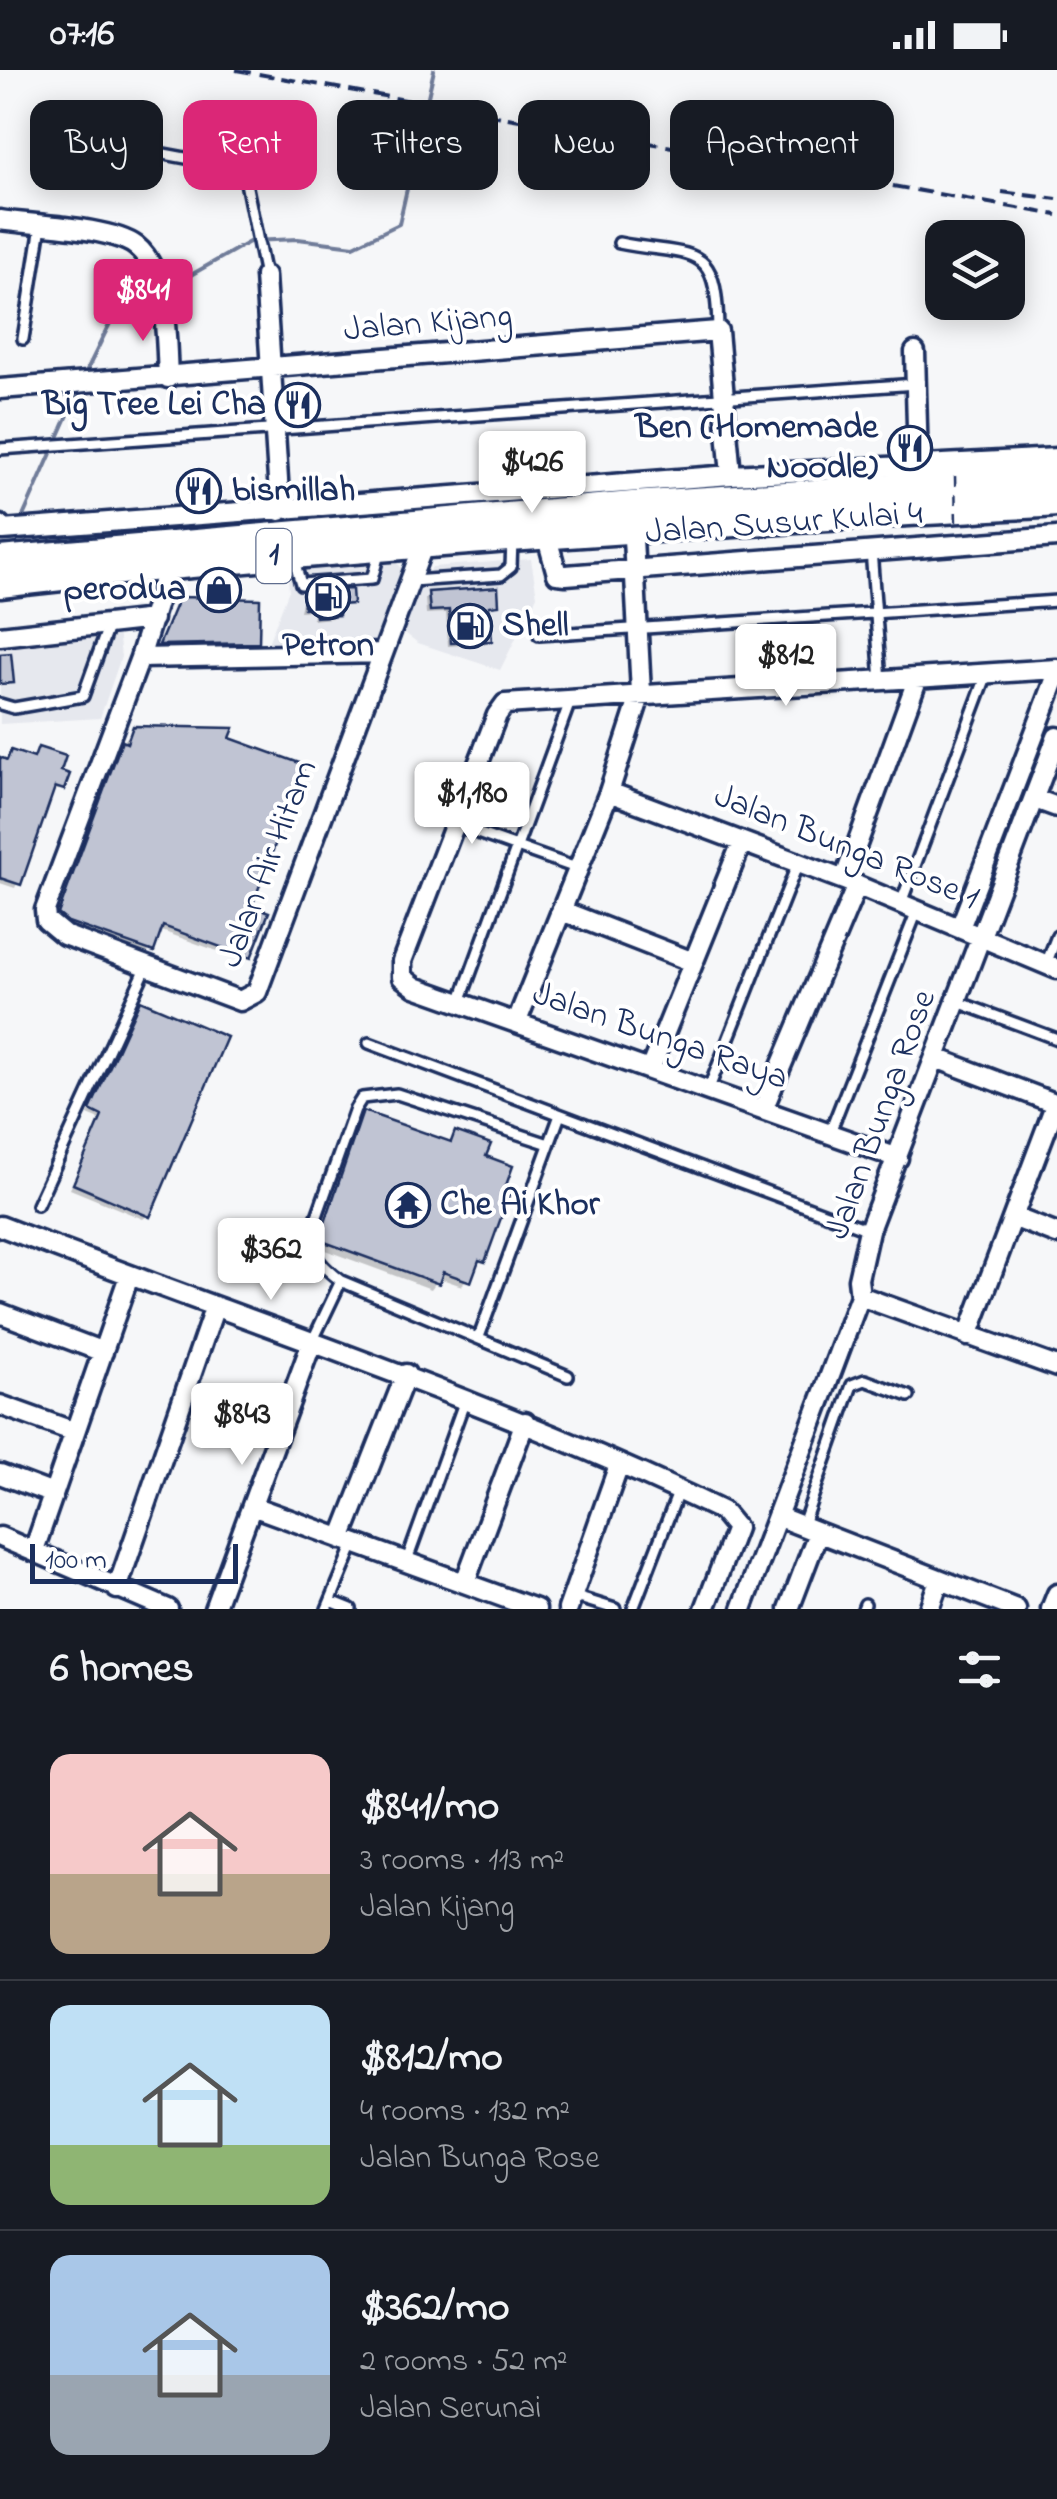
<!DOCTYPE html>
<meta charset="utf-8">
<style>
:root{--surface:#171b24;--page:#242831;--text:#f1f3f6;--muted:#9ea1a6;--line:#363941;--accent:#db2777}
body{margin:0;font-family:"Indie Flower",sans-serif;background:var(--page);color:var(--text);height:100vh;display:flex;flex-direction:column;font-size:38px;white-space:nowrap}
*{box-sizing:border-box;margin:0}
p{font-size:32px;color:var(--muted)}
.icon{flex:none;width:55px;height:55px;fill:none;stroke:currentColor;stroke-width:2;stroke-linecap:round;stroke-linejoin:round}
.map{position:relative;height:1539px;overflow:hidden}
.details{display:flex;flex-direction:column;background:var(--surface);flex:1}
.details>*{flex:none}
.top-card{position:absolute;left:30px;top:30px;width:998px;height:90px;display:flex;gap:20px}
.tools{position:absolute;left:925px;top:150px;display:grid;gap:20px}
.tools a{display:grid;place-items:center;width:100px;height:100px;border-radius:20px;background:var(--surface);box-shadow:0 5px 25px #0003;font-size:50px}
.scale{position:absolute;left:30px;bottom:25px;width:208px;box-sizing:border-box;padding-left:10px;border:5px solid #1b2f5e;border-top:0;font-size:28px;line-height:35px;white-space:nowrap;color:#1b2f5e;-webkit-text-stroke:8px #fff;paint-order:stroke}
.price{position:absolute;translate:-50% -85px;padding:0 22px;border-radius:10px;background:#fff;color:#222;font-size:32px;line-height:65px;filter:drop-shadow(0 2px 5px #0008)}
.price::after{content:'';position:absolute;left:50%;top:60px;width:30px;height:22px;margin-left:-15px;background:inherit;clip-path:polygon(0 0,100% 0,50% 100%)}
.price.active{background:var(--accent);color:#fff}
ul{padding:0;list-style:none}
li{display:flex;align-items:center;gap:30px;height:250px;padding:0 50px}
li+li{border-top:2px solid var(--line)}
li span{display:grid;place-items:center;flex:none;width:280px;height:200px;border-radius:20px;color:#555}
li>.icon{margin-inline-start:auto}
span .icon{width:120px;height:120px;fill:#fffc;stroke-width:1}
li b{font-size:42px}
h2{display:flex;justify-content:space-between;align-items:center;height:120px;padding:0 50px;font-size:42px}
.chip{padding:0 35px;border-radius:20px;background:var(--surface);box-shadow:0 5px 25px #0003;font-size:35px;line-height:90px}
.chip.active{background:var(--accent);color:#fff}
.status{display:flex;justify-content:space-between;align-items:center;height:70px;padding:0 50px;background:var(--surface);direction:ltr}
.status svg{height:28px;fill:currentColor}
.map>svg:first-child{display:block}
.built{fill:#e6e8ee}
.shadow{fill:#0003}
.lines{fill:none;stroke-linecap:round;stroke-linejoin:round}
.stream{stroke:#707c99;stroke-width:4}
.building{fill:#c0c4d3;stroke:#1b2f5e;stroke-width:2.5}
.service-casing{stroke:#1b2f5e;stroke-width:16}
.minor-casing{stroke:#1b2f5e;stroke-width:25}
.trunk-casing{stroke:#1b2f5e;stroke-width:35}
.service{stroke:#fff;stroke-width:9}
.minor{stroke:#fff;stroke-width:18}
.trunk{stroke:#fff;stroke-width:28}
.rail{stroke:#1b2f5e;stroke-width:4;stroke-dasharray:15 8;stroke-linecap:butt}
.path-bridge{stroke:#1b2f5e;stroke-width:2.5;stroke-dasharray:10 8;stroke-linecap:butt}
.labels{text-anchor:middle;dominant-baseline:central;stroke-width:8;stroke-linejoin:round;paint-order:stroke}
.shield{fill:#fff;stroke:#5f6d8e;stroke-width:2.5}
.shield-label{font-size:32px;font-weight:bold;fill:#1b2f5e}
.street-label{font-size:35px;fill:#1b2f5e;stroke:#fff}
.poi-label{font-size:35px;font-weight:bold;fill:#1b2f5e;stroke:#fff;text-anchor:end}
</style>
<div class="status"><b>07:16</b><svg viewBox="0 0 49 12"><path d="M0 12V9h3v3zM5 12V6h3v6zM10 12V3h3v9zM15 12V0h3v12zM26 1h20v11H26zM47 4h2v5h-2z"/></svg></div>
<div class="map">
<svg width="1057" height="1539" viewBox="0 0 1057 1539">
<rect width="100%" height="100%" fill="#f6f7f9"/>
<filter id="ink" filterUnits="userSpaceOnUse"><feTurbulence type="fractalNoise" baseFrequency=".01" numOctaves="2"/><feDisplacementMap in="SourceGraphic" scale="20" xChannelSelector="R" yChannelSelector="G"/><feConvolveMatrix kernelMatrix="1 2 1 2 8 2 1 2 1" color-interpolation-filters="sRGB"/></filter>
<g filter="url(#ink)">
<path class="built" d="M531,489L537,526L500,600L418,573L401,560L432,497Z
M355,491H396L403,500L378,573L266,578L289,520L287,496Z
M118,560L121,587L100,648L0,654V569Z"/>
<path class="shadow" d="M304,524L351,533L336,538L332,548L313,550L312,540L300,541Z
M429,524L496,534L487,539L489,570L485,574L448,576L446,543L426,544L425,528Z
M180,530L256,572L250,578L157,580Z
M134,659L227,669L249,838V887L245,891L159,860L147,885L55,849L118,678Z
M38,680L57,702L62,719L53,721L15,818L0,813V690L6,692L11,683L32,690Z
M141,933L148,1145L143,1149L70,1119L100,1050L88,1045Z
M364,1044L448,1074L456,1064L483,1088V1190L474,1195L462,1216L439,1208L431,1219L314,1176L358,1050Z"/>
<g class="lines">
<path class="stream" d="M166,219L251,171L298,169L354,176L399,154L434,0
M85,304L115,243L152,225
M21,451L80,318"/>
</g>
<path class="building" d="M498,517L499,535L489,536L492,571L451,573L449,540L430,541L428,522Z
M352,519L353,534L339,535V545L316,547L315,537L304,538L303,522Z
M179,527L260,529L259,573L159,575Z
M11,583L14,613L0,614V584Z
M133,656L234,658L230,668L305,695L252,836L269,842L251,888L163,856L154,882L68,852L58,844L122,671L127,673Z
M38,677L66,686L61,701L70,704L64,720L55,717L21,815L0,808V687L7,690L11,680L34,688Z
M140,930L227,967L150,1147L73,1114L102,1046L90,1040Z
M363,1041L451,1072L455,1061L491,1074L486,1086L513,1096L504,1121L510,1123L485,1192L479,1190L471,1212L443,1202L439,1214L319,1170Z"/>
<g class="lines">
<defs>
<path id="service" d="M100,72L298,109
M243,98L265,206
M619,173C695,188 717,169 718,261
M23,269L41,156
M0,379L916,314
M871,480L881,611
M293,487L301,514L372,509L380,480
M411,511L501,505L511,497L512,471
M539,565L1057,531
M0,634L14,638L83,626L109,554
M455,755L579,799
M901,833L987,604
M1046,894L1057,866
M460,932L571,629
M958,932L1057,969
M369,973L869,1160
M709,1018L798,793
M830,1062L917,841
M37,1135L146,898
M341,1211C325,1199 311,1187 310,1166L355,1039L362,1028L397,1024L549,1074
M479,1267L560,1045
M312,1272L341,1211L568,1306
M802,1457L852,1315L865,1310L909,1326
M406,1493L465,1330
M573,1526L615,1539
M331,1531L351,1539
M327,1539L354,1474
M633,1539L679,1420
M863,1539L865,1534"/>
<path id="minor" d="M0,150C33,155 111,157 136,176C168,201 166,272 168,308
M265,206L280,441
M915,282L918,394
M0,319L718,261L731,405
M0,455L3,460L731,405L1057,388
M546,464L557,504L566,505L1057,467
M170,490L140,588L45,840L46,850L64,865L240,931L257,922L426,468
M0,566L153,549
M140,588L383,583
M609,722L844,810L1057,899
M1035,729L1057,737
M844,810L917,610
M562,841L693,892
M960,858L1057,605
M517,951L609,722L641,623L632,449
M936,988L1057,1034
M651,997L742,772
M764,1037L857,815
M898,1088L415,917L402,907V891L497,645L505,634L1057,599
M1013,1147L1057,1164
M0,1156C242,1250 488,1328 722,1441L736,1458L705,1539
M860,1226L1057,1297
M0,1243L103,1282
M968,1266L1056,1033
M0,1335L75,1362
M0,1404L53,1424
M252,1436L536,1539
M779,1447L1016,1539
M0,1467L168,1539
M341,1469L406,1304
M34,1480L129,1206
M465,1512L525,1352
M117,1519L214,1239
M214,1539L312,1272
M568,1539L619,1395
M742,1539L860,1226L858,1209L869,1160L1057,667
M789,1539L818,1463
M929,1539L939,1510
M1051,1539L1057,1524"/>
<path id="trunk" d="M0,491L633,436L1057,408
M0,513C351,473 704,454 1057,432"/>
</defs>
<use href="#service" class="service-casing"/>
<use href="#minor" class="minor-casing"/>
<use href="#trunk" class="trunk-casing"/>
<use href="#service" class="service"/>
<use href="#minor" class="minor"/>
<use href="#trunk" class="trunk"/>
<path class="rail" d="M236,0L1057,145
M1002,122L1057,129"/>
<path class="path-bridge" d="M955,406L956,455"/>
</g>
</g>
<defs>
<symbol id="restaurant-ring" viewBox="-11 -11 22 22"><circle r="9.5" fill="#fff" stroke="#1b2f5e" stroke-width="1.5"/><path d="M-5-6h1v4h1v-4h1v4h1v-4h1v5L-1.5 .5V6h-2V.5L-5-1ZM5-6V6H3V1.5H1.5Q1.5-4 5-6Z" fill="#1b2f5e"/></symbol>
<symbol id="shop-ring" viewBox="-11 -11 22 22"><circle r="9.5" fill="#fff" stroke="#1b2f5e" stroke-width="1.5"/><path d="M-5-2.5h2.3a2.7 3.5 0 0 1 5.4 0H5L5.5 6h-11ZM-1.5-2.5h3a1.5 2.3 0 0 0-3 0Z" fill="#1b2f5e"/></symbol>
<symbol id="fuel-ring" viewBox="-11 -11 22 22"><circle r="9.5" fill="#fff" stroke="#1b2f5e" stroke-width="1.5"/><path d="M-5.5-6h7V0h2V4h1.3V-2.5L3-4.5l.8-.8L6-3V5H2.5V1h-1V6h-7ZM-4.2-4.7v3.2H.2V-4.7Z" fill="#1b2f5e"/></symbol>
<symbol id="temple-ring" viewBox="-11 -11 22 22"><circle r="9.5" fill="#fff" stroke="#1b2f5e" stroke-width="1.5"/><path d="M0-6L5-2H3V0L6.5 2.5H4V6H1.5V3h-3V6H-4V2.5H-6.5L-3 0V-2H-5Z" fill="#1b2f5e"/></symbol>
</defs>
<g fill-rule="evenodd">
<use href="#restaurant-ring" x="273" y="310" width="50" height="50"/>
<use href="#restaurant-ring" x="885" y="353" width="50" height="50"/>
<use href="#restaurant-ring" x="174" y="396" width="50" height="50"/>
<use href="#shop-ring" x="194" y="495" width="50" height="50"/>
<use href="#fuel-ring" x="303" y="502" width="50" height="50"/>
<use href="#fuel-ring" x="445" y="531" width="50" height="50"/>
<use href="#temple-ring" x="383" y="1110" width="50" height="50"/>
</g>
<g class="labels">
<rect class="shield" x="256.5" y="459" width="35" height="54" rx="8"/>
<g class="shield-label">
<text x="274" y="486">1</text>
</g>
<g class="street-label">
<text transform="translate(428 254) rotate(-5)">Jalan Kijang</text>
<text transform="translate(784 454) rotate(-4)">Jalan Susur Kulai 4</text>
<text transform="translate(846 778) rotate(22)">Jalan Bunga Rose 1</text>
<text transform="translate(269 794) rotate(-69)">Jalan Air Hitam</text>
<text transform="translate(660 967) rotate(19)">Jalan Bunga Raya</text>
<text transform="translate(882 1045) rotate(-70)">Jalan Bunga Rose</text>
</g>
<g class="poi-label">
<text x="266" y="335">Big Tree Lei Cha</text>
<text x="878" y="358">Ben (Homemade<tspan x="878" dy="40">Noodle)</tspan></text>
<text x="232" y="421" text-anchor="start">bismillah</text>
<text x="186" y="520">perodua</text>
<text x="502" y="556" text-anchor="start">Shell</text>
<text x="328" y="576" text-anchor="middle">Petron</text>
<text x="440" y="1135" text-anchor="start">Che Ai Khor</text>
</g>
</g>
</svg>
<div class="tools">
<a><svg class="icon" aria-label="layers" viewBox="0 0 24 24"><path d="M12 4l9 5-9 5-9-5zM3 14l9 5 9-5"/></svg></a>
</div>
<div class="scale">100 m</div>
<b class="price active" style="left:143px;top:274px">$841</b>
<b class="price" style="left:532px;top:446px">$426</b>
<b class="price" style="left:786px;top:639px">$812</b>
<b class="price" style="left:472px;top:777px">$1,180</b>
<b class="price" style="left:271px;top:1233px">$362</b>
<b class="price" style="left:242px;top:1398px">$843</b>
<div class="top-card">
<a class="chip">Buy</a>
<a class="chip active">Rent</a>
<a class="chip">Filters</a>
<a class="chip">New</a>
<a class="chip">Apartment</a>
</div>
</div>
<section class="details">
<h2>6 homes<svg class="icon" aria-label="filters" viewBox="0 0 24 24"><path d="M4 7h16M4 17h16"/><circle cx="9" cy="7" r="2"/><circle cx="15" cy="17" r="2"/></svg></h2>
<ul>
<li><span style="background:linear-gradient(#f6c9c9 60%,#b9a48a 0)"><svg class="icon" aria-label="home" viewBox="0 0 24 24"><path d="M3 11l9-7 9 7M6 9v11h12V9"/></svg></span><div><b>$841/mo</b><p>3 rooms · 113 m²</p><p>Jalan Kijang</p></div></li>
<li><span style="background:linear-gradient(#bfe0f5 70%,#8fb573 0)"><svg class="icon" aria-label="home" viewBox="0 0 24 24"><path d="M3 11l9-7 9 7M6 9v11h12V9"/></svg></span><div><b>$812/mo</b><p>4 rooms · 132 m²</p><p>Jalan Bunga Rose</p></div></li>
<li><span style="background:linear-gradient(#a9c7e8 60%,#9aa5b1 0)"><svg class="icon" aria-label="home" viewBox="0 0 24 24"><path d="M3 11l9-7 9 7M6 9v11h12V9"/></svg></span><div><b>$362/mo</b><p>2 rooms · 52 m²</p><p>Jalan Serunai</p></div></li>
</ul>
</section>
